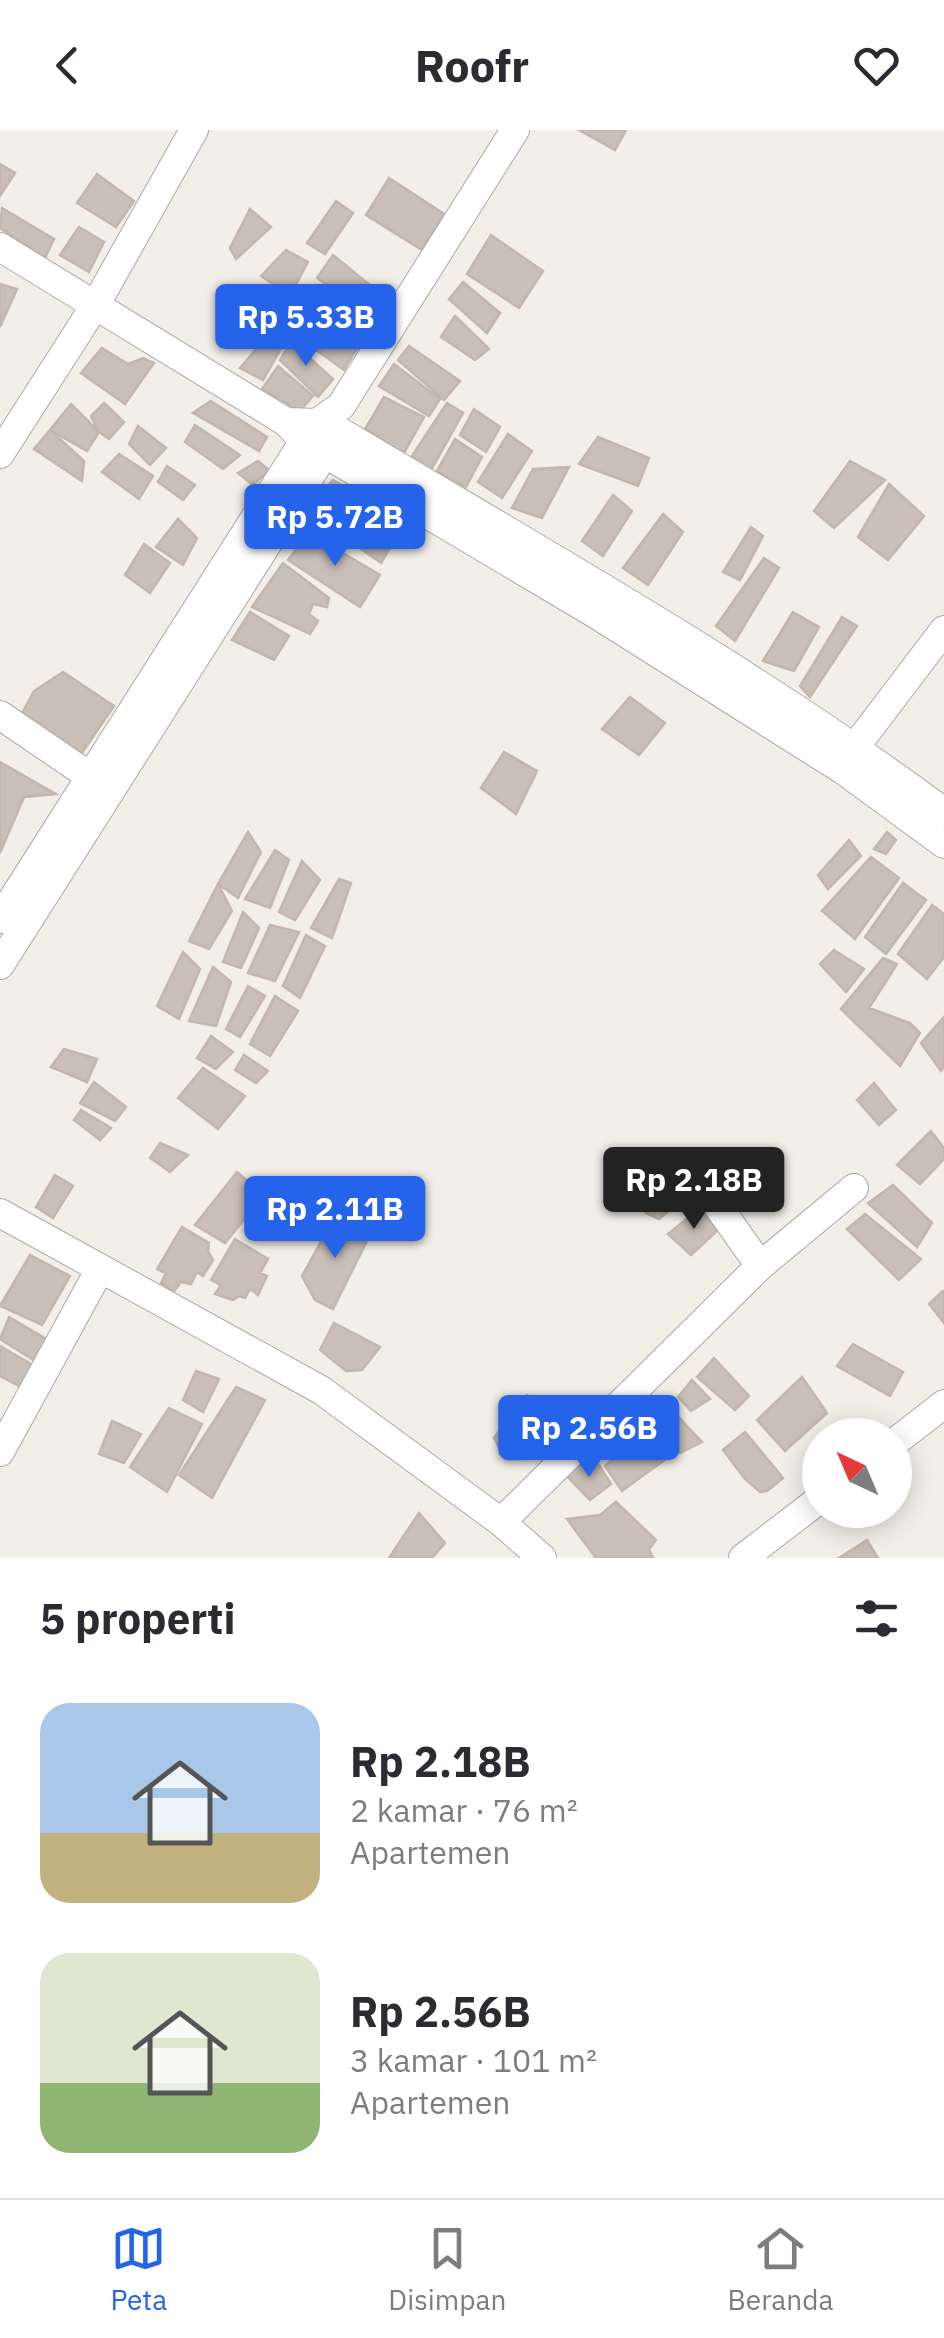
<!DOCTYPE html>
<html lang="id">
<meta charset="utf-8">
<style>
:root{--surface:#fff;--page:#f7f7f7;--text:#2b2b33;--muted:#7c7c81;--line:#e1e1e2;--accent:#2563eb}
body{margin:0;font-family:"IBM Plex Sans",sans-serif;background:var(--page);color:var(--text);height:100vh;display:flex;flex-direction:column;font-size:38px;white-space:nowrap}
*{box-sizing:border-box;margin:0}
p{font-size:32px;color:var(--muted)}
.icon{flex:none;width:55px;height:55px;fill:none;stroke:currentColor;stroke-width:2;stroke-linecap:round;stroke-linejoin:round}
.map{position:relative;height:1428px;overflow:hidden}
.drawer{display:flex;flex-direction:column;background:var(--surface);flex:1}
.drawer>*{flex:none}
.needle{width:65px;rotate:316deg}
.controls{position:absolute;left:802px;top:1288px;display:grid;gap:20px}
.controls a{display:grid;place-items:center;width:110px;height:110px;border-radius:50%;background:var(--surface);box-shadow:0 5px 25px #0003;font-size:50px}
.price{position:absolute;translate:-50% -85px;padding:0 22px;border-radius:10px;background:var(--accent);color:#fff;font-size:32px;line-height:65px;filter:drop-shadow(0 2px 5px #0008)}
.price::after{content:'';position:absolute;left:50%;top:60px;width:30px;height:22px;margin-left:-15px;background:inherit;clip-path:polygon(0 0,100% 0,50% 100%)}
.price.on{background:#222;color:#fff}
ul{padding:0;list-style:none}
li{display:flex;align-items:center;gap:30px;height:250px;padding:0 40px}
li span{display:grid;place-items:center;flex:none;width:280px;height:200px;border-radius:30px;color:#555}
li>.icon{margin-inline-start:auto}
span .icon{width:120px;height:120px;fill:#fffc;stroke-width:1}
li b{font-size:42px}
h2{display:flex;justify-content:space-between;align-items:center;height:120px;padding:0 40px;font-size:42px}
header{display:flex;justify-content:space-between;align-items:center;height:130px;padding:0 40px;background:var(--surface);font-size:45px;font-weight:800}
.dock{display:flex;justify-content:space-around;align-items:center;height:140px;border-top:2px solid var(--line);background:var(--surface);font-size:28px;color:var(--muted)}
.dock a{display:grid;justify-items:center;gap:5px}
.dock .on{color:var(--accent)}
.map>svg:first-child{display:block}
.building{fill:#c7bfb8;stroke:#c4b6ab;stroke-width:2.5}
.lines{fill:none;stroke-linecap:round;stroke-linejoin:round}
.minor-casing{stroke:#a9a9a9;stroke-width:30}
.minor{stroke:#fff;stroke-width:28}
</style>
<header><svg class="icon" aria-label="back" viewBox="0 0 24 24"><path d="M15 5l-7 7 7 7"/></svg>Roofr<svg class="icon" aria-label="heart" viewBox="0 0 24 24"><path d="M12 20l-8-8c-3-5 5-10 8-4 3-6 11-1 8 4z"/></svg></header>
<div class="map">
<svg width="944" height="1428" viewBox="0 0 944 1428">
<rect width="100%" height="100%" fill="#f2efe9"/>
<path class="building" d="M579,0H626L615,20Z
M0,34L15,43L0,66Z
M97,44L134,71L116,97L77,73Z
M389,48L444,84L422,120L366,85Z
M336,71L353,83L325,124L307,113Z
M2,78L54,109L45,128L0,98Z
M250,79L271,97L236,129L230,118Z
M79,97L104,112L89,142L60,125Z
M491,105L543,141L519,178L467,144Z
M286,120L308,132L290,165L261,146Z
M333,125L388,170L376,190L317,148Z
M463,152L500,183L487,203L449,169Z
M0,154L17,159L0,197Z
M324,160L371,194L361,213L316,178Z
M310,181L357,218L344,240L294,204Z
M284,186L291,201L263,250L240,238Z
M455,186L489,219L475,230L441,207Z
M291,211L333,249L318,267L280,230Z
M409,216L460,251L444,270L398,230Z
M102,218L128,234L143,228L154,233L125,274L81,243Z
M394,234L440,269L429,286L379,256Z
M278,236L313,266L300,281L262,259Z
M384,267L424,287L404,323L365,299Z
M211,271L267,307L259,321L193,283Z
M104,273L124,292L109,309L99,302L91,286Z
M447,273L463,283L430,342L412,326Z
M71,274L99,302L87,321L50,300Z
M474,279L500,297L486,322L460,305Z
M195,295L240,325L223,339L185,312Z
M138,296L166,318L150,335L129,314Z
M50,300L84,331L82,351L34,319Z
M508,304L532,321L502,368L478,352Z
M598,307L649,328L638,356L579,334Z
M455,309L482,327L466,357L437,341Z
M119,324L153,346L139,369L102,342Z
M258,331L269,340L253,355L238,343Z
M850,331L885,350L834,398L814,381Z
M167,336L195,355L183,370L158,352Z
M569,337L542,388L512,378L533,339Z
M333,350L406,391L381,433L343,406L335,404L332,410L313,398L316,389L308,378Z
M889,354L924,386L888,430L858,407Z
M613,365L632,381L603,426L582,411Z
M663,384L683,402L648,455L623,438Z
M178,389L197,408L183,435L156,417Z
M751,397L763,406L740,450L723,442Z
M309,403L380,445L360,477L288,430Z
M144,414L170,433L150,463L125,445Z
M764,428L779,438L735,511L716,496Z
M283,433L329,468L327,477L313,474L309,484L318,491L310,504L252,477Z
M250,482L289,506L274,530L232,510Z
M793,482L819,497L794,541L763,531Z
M842,487L857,496L810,567L800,556Z
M63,542L114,576L81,624L19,589L34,561Z
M630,567L665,593L639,625L602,599Z
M504,622L537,641L516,684L481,658Z
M0,632L56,664L24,667L0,723Z
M248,702L261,722L238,768L218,754Z
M887,702L896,710L886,724L874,719Z
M849,710L861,726L828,759L818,745Z
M275,720L289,730L270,778L245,769Z
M871,727L899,748L855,809L822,781Z
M302,731L320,750L295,790L279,782Z
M339,749L351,753L332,808L311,798Z
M903,753L926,770L886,824L865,807Z
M218,754L232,781L209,819L189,811Z
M932,775L944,784V827L927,849L898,824Z
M243,782L259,798L241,838L223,832Z
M270,795L299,802L275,851L248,843Z
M306,805L325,816L300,868L283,856Z
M834,820L864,839L846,862L820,834Z
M183,822L200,839L179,889L157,876Z
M883,828L897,834L869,878L910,893L920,903L900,936L841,879Z
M213,837L231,852L216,896L189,891Z
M248,856L265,866L240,907L226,899Z
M275,866L298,881L270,926L250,914Z
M944,887V937L941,941L921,913Z
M211,906L233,922L216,939L197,928Z
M64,919L97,929L87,952L51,937Z
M244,925L268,941L256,953L235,940Z
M203,938L245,966L218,999L178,968Z
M94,952L126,977L115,991L80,973Z
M874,953L896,980L879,995L857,970Z
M81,980L111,998L100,1010L74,990Z
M931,1001L944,1018V1029L920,1054L897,1035Z
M160,1013L188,1025L170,1042L150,1028Z
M237,1042L264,1065L225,1113L195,1095Z
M55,1045L73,1056L53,1088L36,1077Z
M663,1048L681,1070L659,1089L646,1083L639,1071Z
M893,1055L932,1093L917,1117L868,1073Z
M699,1079L718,1100L691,1125L668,1104Z
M865,1084L921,1129L899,1150L847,1099Z
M336,1085L371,1103L333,1179L315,1170L302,1146Z
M182,1097L209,1113L208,1121L213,1130L203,1146L197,1142L191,1154L181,1152L174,1161L161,1153L166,1143L157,1139Z
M235,1109L268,1129L260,1143L267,1146L258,1165L250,1159L245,1168L239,1166L233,1170L215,1164L221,1155L211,1150Z
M30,1125L70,1146L42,1195L0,1176Z
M943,1161L944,1162V1193L929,1174Z
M9,1187L48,1210L35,1231L0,1209Z
M334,1193L380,1217L362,1240L346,1241L320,1220Z
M853,1214L903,1242L890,1266L837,1236Z
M0,1216L38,1238L27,1260L0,1246Z
M714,1228L749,1266L735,1280L697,1247Z
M196,1241L219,1249L203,1282L183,1270Z
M802,1247L827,1283L785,1321L757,1290Z
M692,1250L710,1269L691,1281L678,1267Z
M236,1257L265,1270L212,1368L179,1345Z
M527,1265L552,1288L524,1329H505L494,1308Z
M169,1278L202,1294L167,1362L130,1337Z
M670,1278L702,1312L680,1323L649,1291Z
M112,1291L141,1304L124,1333L99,1324Z
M652,1294L667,1328L622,1361L605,1336Z
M745,1302L783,1348L767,1361L760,1362L745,1349L723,1320Z
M579,1334L592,1339L599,1335L611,1354L590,1370L566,1345Z
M616,1372L656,1410L649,1419L653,1428H596L567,1389L600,1385Z
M419,1383L445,1413L432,1428H389Z
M867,1410L878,1428H839Z"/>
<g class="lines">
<defs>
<path id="minor" d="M0,117L286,292
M0,324L96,174L194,0
M0,585L104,656
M856,616L944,500
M944,682C753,540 543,423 339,301L317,293L286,292L304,311L594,483L843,640L944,714
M0,789L304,311L317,293L341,276L515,0
M0,835L335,307
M696,1045L760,1136
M0,1083L321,1260L501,1392L542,1428
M895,1312L944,1274
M0,1322L100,1139
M501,1392L760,1136L854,1058
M743,1428L820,1369"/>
</defs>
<use href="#minor" class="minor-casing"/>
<use href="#minor" class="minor"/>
</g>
</svg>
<div class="controls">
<a><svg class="needle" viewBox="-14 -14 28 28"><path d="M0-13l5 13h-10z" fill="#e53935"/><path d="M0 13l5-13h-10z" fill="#7c7c81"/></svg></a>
</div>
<b class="price" style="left:306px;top:239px">Rp 5.33B</b>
<b class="price" style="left:335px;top:439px">Rp 5.72B</b>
<b class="price on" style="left:694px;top:1102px">Rp 2.18B</b>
<b class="price" style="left:335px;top:1131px">Rp 2.11B</b>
<b class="price" style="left:589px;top:1350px">Rp 2.56B</b>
</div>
<section class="drawer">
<h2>5 properti<svg class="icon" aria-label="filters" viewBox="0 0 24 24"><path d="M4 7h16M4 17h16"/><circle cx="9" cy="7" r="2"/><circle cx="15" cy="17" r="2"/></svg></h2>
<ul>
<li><span style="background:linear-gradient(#a9c7e8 65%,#c2b280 0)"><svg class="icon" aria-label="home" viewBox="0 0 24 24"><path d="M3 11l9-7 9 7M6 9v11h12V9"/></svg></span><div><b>Rp 2.18B</b><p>2 kamar · 76 m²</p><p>Apartemen</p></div></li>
<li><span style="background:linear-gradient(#dfe7d0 65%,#8fb573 0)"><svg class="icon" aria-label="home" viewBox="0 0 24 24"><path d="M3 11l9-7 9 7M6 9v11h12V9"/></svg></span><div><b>Rp 2.56B</b><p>3 kamar · 101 m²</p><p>Apartemen</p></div></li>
</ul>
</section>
<nav class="dock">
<a class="on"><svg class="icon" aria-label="map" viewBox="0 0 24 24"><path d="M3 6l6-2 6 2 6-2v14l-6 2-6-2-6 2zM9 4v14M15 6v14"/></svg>Peta</a>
<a><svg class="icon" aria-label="saved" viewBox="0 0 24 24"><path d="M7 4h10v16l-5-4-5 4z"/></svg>Disimpan</a>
<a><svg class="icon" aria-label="home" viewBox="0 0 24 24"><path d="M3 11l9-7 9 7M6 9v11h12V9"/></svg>Beranda</a>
</nav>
